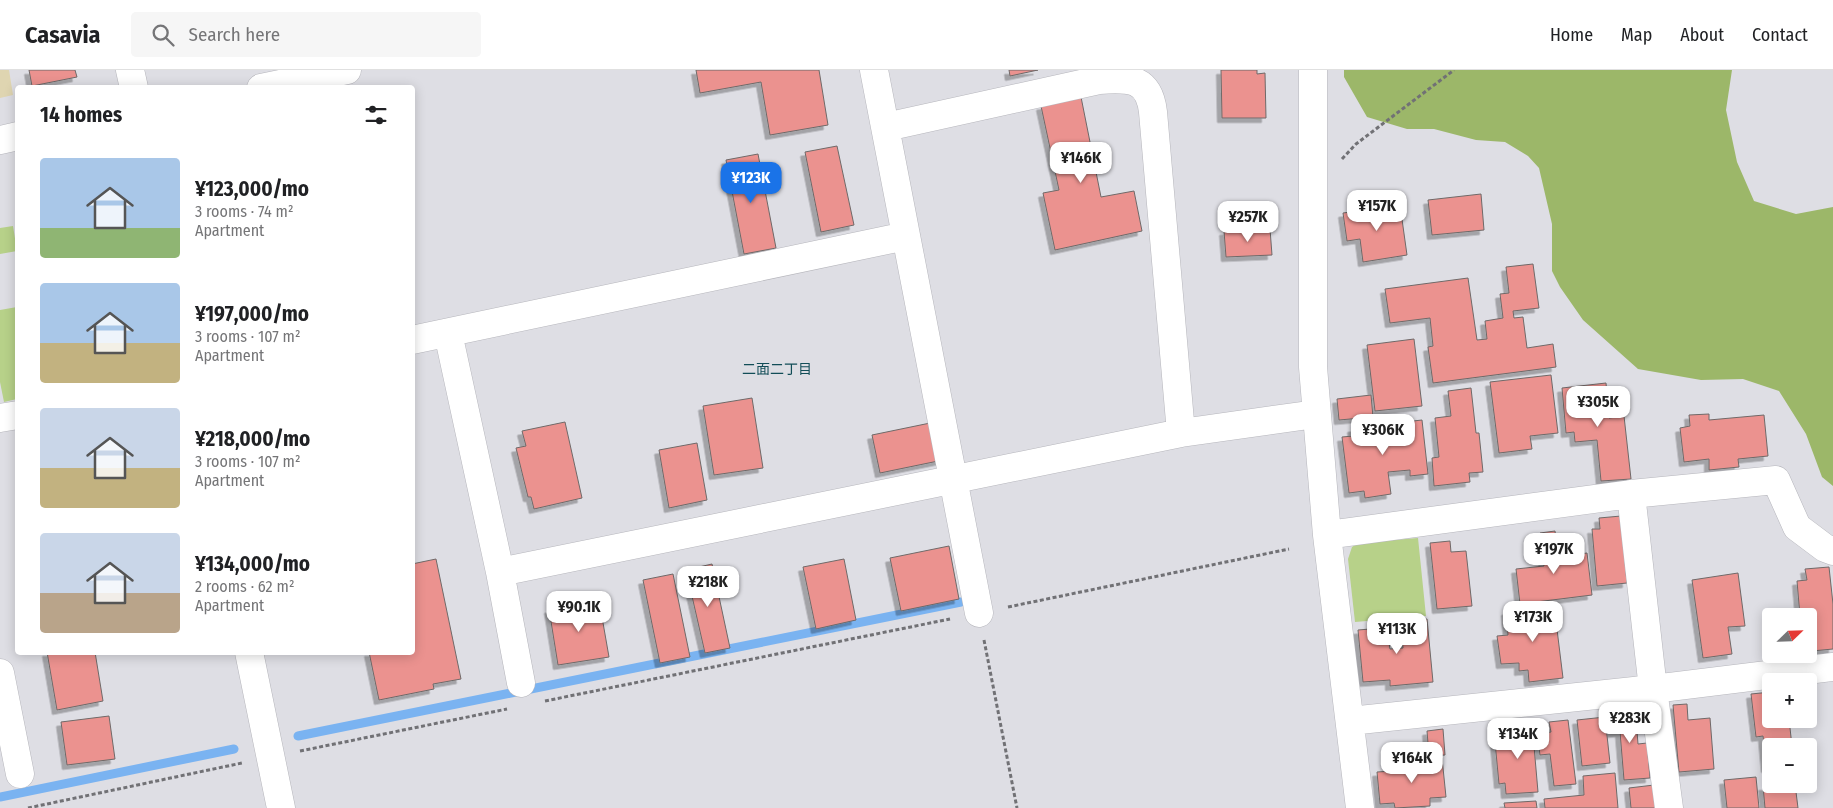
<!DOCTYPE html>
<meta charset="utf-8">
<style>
:root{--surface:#fff;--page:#f6f6f6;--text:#202124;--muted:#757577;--line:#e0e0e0;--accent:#1a73e8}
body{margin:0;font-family:"Fira Sans Condensed","Noto Sans JP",sans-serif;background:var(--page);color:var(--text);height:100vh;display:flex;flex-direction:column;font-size:19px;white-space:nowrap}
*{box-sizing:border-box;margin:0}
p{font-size:16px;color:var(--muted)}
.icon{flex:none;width:28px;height:28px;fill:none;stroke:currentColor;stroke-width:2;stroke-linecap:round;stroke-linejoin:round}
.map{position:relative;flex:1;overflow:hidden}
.sheet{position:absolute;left:15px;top:15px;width:400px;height:570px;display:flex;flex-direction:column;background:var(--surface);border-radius:5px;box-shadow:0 2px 12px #0003}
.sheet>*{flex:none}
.needle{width:32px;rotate:67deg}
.fabs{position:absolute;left:1762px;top:538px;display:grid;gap:10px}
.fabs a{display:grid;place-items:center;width:55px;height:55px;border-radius:5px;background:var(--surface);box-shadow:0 2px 12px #0003;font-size:25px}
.price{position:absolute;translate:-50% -42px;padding:0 11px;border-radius:10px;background:#fff;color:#222;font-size:16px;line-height:32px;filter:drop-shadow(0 1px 2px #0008)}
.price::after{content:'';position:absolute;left:50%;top:30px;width:15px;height:11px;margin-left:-8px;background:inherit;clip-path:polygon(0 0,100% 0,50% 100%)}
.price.active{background:var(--accent);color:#fff}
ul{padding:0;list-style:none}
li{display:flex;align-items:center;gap:15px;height:125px;padding:0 25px}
li span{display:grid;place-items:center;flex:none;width:140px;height:100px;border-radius:5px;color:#555}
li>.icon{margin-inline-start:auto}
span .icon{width:60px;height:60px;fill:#fffc;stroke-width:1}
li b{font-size:21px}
h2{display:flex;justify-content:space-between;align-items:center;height:60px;padding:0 25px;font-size:21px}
header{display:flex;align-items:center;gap:30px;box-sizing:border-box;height:70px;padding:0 25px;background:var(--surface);border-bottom:1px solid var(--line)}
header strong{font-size:24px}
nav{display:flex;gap:28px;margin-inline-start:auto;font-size:18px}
.search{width:350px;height:45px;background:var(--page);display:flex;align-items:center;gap:12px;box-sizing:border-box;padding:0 18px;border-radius:5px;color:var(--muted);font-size:19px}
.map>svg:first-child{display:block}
.green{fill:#b7d189}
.forest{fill:#9cb769}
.sand{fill:#dfd5b1}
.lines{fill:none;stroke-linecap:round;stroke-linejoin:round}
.stream{stroke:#7ab3f1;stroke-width:9}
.building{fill:#eb928f;stroke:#6f6968;filter:url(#shadow)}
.minor-casing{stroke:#b6b6bc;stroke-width:29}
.path{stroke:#717175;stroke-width:3;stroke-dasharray:4 2.5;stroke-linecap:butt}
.minor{stroke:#fff;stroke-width:28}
.labels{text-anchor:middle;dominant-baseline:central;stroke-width:4.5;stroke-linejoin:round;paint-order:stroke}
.neighbourhood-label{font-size:14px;fill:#124d57;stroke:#dedee4}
</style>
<header>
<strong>Casavia</strong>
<div class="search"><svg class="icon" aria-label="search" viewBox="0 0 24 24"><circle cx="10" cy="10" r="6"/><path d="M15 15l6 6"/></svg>Search here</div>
<nav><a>Home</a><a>Map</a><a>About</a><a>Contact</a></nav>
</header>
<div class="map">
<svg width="1833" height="738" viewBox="0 0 1833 738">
<defs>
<filter id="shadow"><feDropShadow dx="-4.5" dy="4.5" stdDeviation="0" flood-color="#0004"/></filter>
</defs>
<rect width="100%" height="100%" fill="#dedee4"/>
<path class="green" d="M13,156L17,181L0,184V158Z
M17,237V329L4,332L0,312V240Z
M1418,468L1426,546L1355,552L1348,489L1352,477L1358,473Z"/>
<path class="forest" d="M1344,0H1732L1726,40L1737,92L1754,131L1796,144L1833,137V416L1822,407L1806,364L1779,321L1743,309L1701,310L1638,299L1583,250L1560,217L1552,201V154L1539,98L1528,86L1505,72L1476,70L1434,59H1407L1367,47L1344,7Z"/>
<path class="sand" d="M0,0H9L13,25L0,28Z"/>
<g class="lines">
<path class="stream" d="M298,666L961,532
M0,727L234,679"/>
</g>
<path class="building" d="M29,0H75L77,7L32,16Z
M696,0H819L828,55L770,65L761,12L700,23Z
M1009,0H1038L1010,6Z
M1221,0H1257V4L1265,3L1266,48H1222Z
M1081,27L1101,127L1134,121L1142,161L1055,180L1043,123L1059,120L1041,36Z
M837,76L854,155L821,162L805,82Z
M758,84L776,178L744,184L726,90Z
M1481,124L1484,160L1432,165L1428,130Z
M1400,135L1407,185L1363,192L1360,169L1347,171L1343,143Z
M1270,159L1272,185L1226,187L1224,161Z
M1533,194L1539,238L1513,241L1514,248L1523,247L1527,278L1553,274L1556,297L1433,313L1428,277L1433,276L1430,248L1390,253L1385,219L1468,208L1477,270L1487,269L1485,251L1503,248L1500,224L1509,223L1506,197Z
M1414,269L1422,336L1375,341L1367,275Z
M1551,305L1558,363L1530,366L1532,379L1499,383L1490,312Z
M1606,313L1609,348L1624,346L1631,409L1601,411L1597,370L1575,372L1574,362L1566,363L1562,318Z
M1471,318L1476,363H1479L1483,402L1469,403L1470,412L1434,416L1432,388L1439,387L1435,348L1451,346L1448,321Z
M1371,325L1373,347L1339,350L1337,329Z
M752,328L763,398L714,405L703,336Z
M1709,344V350L1764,345L1768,386L1738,389L1739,397L1709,400V389L1684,392L1680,358L1690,356L1689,345Z
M1422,350L1428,404L1410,406V400L1388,402L1391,424L1365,428L1364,421L1349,423L1342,367L1353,366L1352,358Z
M565,352L582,428L534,439L531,427H528L516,378L526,376L522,361Z
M935,352L943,390L880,403L872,365Z
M697,373L707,430L669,438L659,380Z
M1621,446L1627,513L1597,516L1592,459H1600L1599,448Z
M1555,461L1558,487L1587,483L1592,525L1520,534L1516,499L1544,496L1540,463Z
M1450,471L1451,482L1466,481L1472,536L1437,539L1430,473Z
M949,476L959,529L901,541L890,488Z
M436,489L461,609L433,614L434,619L379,630L369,582H412V494Z
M844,489L856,550L816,559L803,497Z
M712,494L730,578L705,583L686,500Z
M1829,497L1833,534V579L1812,581L1809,547L1800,546L1797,511L1807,510L1805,499Z
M1738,503L1745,556L1728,557L1732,584L1703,588L1692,510Z
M673,504L690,587L660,593L643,510Z
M599,530L609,587L558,595L549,539Z
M1554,535L1563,608L1529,612L1528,600L1519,601V593L1501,594L1497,566L1508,565L1506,541Z
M1427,549L1433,612L1390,616V610L1363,612L1358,560L1382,558L1383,568L1388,567L1390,579L1403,578L1400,551Z
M47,582H95L103,631L57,640Z
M1771,622V649H1789L1792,676H1771V698H1766L1763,666L1756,667L1751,624Z
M1687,634L1688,650L1710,648L1714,699L1679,702L1673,635Z
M1635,636L1638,674L1647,673L1650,708L1624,710L1620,662L1612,663L1610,638Z
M109,646L115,689L67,695L61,652Z
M1605,647L1610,693L1582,696L1577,650Z
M1568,650L1576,714L1554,716L1550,684L1540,685L1537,664L1551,662L1549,652Z
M1532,653L1538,722L1506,724L1505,713L1499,714L1495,672L1509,671L1508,655Z
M1443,659L1445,685L1429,686L1427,661Z
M1442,688L1446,727L1430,728V736L1395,738L1394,733L1380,734L1377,702L1392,701V692L1413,690V697L1430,696L1429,689Z
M1615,703L1618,738H1545L1544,729L1584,725L1583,706Z
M1756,707L1759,738H1727L1724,710Z
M1768,707H1771V714H1795L1798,738H1765L1763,716H1768Z
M1654,715L1656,738H1631L1629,718Z
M1536,731L1537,738H1505L1504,733Z"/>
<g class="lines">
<defs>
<path id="minor" d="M130,0L134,18
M874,0L979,543
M1313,0V297L1327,465L1360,738
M261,18L347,0
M886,57L1099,10C1129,8 1149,7 1153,42L1181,363
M0,70L18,66
M448,263L500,502L1181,363L1316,344
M412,270L906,166
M0,348L18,345
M1631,424L1653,619L1669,738
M1327,465L1631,424L1776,410L1797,457L1825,478L1833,481
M500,502L521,613
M249,582L281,738
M0,603L20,704
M1350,651L1653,619L1833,597"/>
</defs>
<use href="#minor" class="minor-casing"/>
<path class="path" d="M1342,89L1356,74L1454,0
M1008,537L1289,479
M984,570L1017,738
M545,631L950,549
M300,681L507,639
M28,738L242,693"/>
<use href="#minor" class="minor"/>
</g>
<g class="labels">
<g class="neighbourhood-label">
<text x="777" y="299">二面二丁目</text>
</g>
</g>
</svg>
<div class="fabs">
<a><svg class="needle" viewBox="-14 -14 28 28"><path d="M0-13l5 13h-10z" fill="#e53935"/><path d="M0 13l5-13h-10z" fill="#757577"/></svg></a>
<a>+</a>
<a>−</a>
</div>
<b class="price" style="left:1081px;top:114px">¥146K</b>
<b class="price active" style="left:751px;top:134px">¥123K</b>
<b class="price" style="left:1377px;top:162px">¥157K</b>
<b class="price" style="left:1248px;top:173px">¥257K</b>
<b class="price" style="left:1598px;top:358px">¥305K</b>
<b class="price" style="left:1383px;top:386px">¥306K</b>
<b class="price" style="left:1554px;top:505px">¥197K</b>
<b class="price" style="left:708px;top:538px">¥218K</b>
<b class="price" style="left:579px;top:563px">¥90.1K</b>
<b class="price" style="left:1533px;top:573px">¥173K</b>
<b class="price" style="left:1397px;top:585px">¥113K</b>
<b class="price" style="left:1630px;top:674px">¥283K</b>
<b class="price" style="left:1518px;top:690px">¥134K</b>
<b class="price" style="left:1412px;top:714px">¥164K</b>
<section class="sheet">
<h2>14 homes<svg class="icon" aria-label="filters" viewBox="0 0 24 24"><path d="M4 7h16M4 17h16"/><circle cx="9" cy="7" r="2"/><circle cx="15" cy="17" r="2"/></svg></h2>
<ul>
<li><span style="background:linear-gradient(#a9c7e8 70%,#8fb573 0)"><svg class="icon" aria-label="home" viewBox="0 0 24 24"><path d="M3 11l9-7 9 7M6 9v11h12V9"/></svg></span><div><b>¥123,000/mo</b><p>3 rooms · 74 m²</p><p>Apartment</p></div></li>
<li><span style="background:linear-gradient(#a9c7e8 60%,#c2b280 0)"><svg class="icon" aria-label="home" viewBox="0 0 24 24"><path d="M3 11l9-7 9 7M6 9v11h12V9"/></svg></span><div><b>¥197,000/mo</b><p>3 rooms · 107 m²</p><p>Apartment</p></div></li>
<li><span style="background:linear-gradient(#c9d6e8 60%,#c2b280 0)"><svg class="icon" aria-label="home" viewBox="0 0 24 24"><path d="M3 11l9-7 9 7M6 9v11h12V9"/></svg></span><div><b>¥218,000/mo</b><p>3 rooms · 107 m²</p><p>Apartment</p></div></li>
<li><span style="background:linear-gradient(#c9d6e8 60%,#b9a48a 0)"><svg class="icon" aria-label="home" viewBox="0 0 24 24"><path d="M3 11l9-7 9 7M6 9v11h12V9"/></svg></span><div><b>¥134,000/mo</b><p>2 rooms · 62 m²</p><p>Apartment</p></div></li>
</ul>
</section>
</div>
